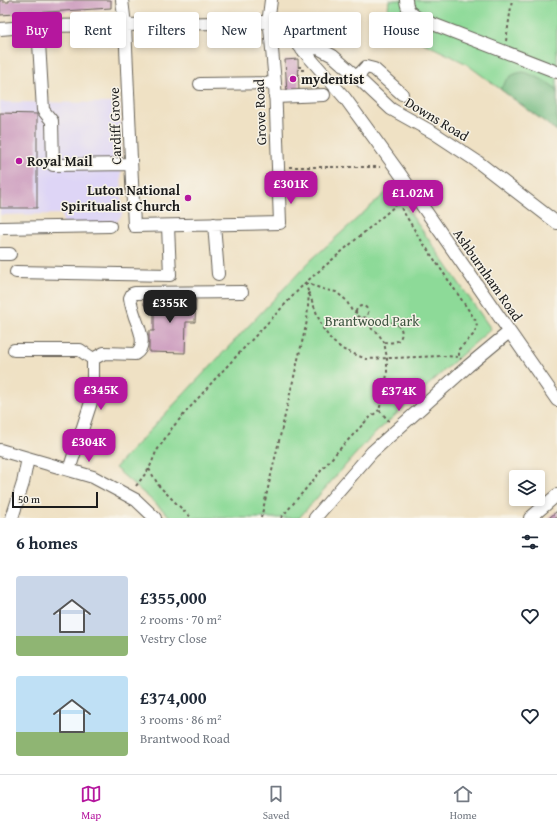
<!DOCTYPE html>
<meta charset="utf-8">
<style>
:root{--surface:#fff;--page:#f6f6f7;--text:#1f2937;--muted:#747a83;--line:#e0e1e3;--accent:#b5179e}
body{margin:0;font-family:"Gentium Book Plus",serif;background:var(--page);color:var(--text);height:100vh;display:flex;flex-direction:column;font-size:15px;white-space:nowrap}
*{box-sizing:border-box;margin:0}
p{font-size:13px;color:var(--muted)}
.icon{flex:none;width:22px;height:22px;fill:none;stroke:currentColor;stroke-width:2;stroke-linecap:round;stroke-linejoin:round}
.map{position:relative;height:518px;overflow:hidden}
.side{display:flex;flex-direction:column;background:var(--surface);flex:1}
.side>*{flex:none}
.guide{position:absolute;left:12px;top:12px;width:533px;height:36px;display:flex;gap:8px}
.tools{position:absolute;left:509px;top:470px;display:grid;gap:8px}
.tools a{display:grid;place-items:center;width:36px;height:36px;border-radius:4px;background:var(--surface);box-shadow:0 2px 6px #0003;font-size:20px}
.scale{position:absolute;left:12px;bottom:10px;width:86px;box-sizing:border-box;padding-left:4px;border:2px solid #1c1c1c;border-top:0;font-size:11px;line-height:14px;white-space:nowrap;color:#1c1c1c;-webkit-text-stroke:3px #f7f3e8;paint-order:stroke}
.price{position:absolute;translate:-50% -34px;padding:0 9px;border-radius:8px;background:var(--accent);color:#fff;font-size:13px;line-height:26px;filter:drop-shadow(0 1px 2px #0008)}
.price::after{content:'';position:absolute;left:50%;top:24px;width:12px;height:9px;margin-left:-6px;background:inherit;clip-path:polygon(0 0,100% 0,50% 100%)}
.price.selected{background:#222;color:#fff}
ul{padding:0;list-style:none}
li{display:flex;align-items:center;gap:12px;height:100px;padding:0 16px}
li span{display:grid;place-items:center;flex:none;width:112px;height:80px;border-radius:4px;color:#555}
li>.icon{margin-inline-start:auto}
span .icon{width:48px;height:48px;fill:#fffc;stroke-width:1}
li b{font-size:17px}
h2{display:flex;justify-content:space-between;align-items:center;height:48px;padding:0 16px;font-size:17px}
.pill{padding:0 14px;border-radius:4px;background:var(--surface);box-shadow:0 2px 6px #0003;font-size:14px;line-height:36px}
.pill.selected{background:var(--accent);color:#fff}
.menu{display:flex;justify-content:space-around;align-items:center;height:56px;border-top:1px solid var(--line);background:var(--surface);font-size:11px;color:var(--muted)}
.menu a{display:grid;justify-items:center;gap:2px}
.menu .selected{color:var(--accent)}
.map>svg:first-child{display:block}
.built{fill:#ded5f6}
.green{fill:#8dda98;stroke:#547b5a}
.forest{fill:#72ba80;stroke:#476b4e}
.building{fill:#c995bb}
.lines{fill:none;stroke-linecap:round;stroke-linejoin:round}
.minor-casing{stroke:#666157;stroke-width:14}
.path{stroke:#666157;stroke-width:2;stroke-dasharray:3 3;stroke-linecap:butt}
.minor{stroke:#fff;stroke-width:12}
.poi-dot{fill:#b5179e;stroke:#f7f3e8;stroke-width:1.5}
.labels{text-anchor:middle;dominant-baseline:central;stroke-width:3;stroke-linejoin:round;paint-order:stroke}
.poi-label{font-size:14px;font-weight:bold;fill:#1c1c1c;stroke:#f7f3e8;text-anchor:start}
.street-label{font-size:14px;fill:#1c1c1c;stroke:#f7f3e8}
.park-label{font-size:14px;fill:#3e5541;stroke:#f7f3e8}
</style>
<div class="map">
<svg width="557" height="518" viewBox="0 0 557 518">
<rect width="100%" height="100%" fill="#f7f3e8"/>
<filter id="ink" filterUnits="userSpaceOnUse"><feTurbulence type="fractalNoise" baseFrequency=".025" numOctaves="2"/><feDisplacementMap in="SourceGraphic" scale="8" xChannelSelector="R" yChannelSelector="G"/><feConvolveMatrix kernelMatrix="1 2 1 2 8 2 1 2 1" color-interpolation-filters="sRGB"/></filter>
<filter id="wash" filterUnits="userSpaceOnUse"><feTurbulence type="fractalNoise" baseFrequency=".012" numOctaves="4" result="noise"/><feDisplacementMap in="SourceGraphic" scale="16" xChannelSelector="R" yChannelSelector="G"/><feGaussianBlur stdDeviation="0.9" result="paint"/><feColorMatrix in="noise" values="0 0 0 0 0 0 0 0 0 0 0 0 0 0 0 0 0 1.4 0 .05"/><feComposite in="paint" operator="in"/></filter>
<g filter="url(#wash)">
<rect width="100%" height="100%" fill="#efe1c4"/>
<path class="built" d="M0,102L120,103L122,215L115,224H63L62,214L0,215Z"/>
<path class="green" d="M389,0H557V131L465,63L401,32L387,18Z
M392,187L491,329L459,357L368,440L299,518H172L115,468L166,413L310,261Z"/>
<path class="forest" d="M523,72C537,76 545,81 557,89V131L500,89C508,79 509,74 523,72Z"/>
<g id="blocks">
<path class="building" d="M0,0H3V2H9V0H111V8L0,15Z
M298,59L299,92L287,93L285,60Z
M0,113L37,114V208H0Z
M144,297H177L176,309H186V300H196L195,322H186L185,353L149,352V331H154V306L144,305Z
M557,511V518H549Z"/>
</g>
</g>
<g filter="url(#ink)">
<use href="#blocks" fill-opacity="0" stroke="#666157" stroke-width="1"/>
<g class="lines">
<defs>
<path id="minor" d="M122,0L125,25L134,226L280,223L275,83L269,16L271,0
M406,0C407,11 411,14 420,19L557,72
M38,26L43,110L52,121L53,165L131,164
M0,29L38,26L125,25L261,22L270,23L295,41L345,98L398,171L557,400
M302,50L318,48L333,56L357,77L391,109L434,133L478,162L557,223
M357,77L366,67L374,69L402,94
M200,84L275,83
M275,97L324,95
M214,224L218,274
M0,228L110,226
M0,254H10
M16,272L170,275L168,226
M14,350H80L93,359
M0,450L93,477L136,500L155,518
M69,470L93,396V359L104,353L135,354C148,346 139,328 135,317C133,311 131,305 130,298L132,294L135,293L242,292
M12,518L23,483L28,458
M315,518L372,452L468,366L509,332
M530,518L557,495"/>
</defs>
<use href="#minor" class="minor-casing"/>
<path class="path" d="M506,41L512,0
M298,67H301V70H305
M289,167H380
M398,203L417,234L476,321L477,327L473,335L459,349V357
M305,283L322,327L332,341L344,350L366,359L443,356L459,357L461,359
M305,283L326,290L336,292L346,300L352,311L357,313
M356 312a6 6 0 1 1 12 0a6 6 0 1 1-12 0Z
M365,317L372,329L377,332L384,342L387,358V373L385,390L379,410L389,421
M384,342C387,342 392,343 394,342C402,341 404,331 399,326C396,323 391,322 387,321
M149,469L159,486L183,510L192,518
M136,486L149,469L156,452L172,428L215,379L305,283L402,200L395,191L398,188
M261,518L307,321L309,292
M281,518L337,452L366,421L379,410"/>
<use href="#minor" class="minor"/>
</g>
</g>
<g class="poi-dot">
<circle cx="293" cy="79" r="4"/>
<circle cx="19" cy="161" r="4"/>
<circle cx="188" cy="198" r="4"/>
</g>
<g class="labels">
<g class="poi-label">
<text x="301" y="79">mydentist</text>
<text x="27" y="161">Royal Mail</text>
<text x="180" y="190" text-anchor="end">Luton National<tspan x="180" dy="16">Spiritualist Church</tspan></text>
</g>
<g class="street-label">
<text transform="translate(260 112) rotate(-92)">Grove Road</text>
<text transform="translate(437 119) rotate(31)">Downs Road</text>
<text transform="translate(115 126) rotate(-92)">Cardiff Grove</text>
<text transform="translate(488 275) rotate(55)">Ashburnham Road</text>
</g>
<g class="park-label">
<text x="372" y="321">Brantwood Park</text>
</g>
</g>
</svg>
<div class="tools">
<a><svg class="icon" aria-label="layers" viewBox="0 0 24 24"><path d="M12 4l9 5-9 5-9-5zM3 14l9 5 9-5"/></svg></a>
</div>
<div class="scale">50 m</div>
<b class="price" style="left:291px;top:205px">£301K</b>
<b class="price" style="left:413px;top:214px">£1.02M</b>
<b class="price selected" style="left:170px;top:324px">£355K</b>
<b class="price" style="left:101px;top:411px">£345K</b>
<b class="price" style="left:399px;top:412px">£374K</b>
<b class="price" style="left:89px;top:463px">£304K</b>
<div class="guide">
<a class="pill selected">Buy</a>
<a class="pill">Rent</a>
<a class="pill">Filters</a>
<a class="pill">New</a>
<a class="pill">Apartment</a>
<a class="pill">House</a>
</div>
</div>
<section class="side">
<h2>6 homes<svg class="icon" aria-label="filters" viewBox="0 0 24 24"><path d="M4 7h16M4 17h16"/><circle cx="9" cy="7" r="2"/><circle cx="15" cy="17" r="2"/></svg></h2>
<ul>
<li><span style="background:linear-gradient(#c9d6e8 75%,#8fb573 0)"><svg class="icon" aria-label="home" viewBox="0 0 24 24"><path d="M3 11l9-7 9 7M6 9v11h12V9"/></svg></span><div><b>£355,000</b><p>2 rooms · 70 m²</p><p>Vestry Close</p></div><svg class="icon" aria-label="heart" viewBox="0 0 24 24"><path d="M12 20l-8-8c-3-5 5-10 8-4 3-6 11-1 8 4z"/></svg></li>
<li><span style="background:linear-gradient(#bfe0f5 70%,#8fb573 0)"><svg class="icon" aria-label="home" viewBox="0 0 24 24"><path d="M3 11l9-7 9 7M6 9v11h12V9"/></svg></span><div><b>£374,000</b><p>3 rooms · 86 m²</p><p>Brantwood Road</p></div><svg class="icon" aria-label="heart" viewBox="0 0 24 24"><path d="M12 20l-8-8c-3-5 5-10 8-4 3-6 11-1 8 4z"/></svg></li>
</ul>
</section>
<nav class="menu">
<a class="selected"><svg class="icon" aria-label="map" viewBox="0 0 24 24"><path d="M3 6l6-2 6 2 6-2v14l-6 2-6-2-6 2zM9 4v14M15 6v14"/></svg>Map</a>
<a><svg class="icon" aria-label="saved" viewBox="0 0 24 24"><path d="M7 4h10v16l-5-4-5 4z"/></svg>Saved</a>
<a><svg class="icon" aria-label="home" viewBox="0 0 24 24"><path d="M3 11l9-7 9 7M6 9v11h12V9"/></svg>Home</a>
</nav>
